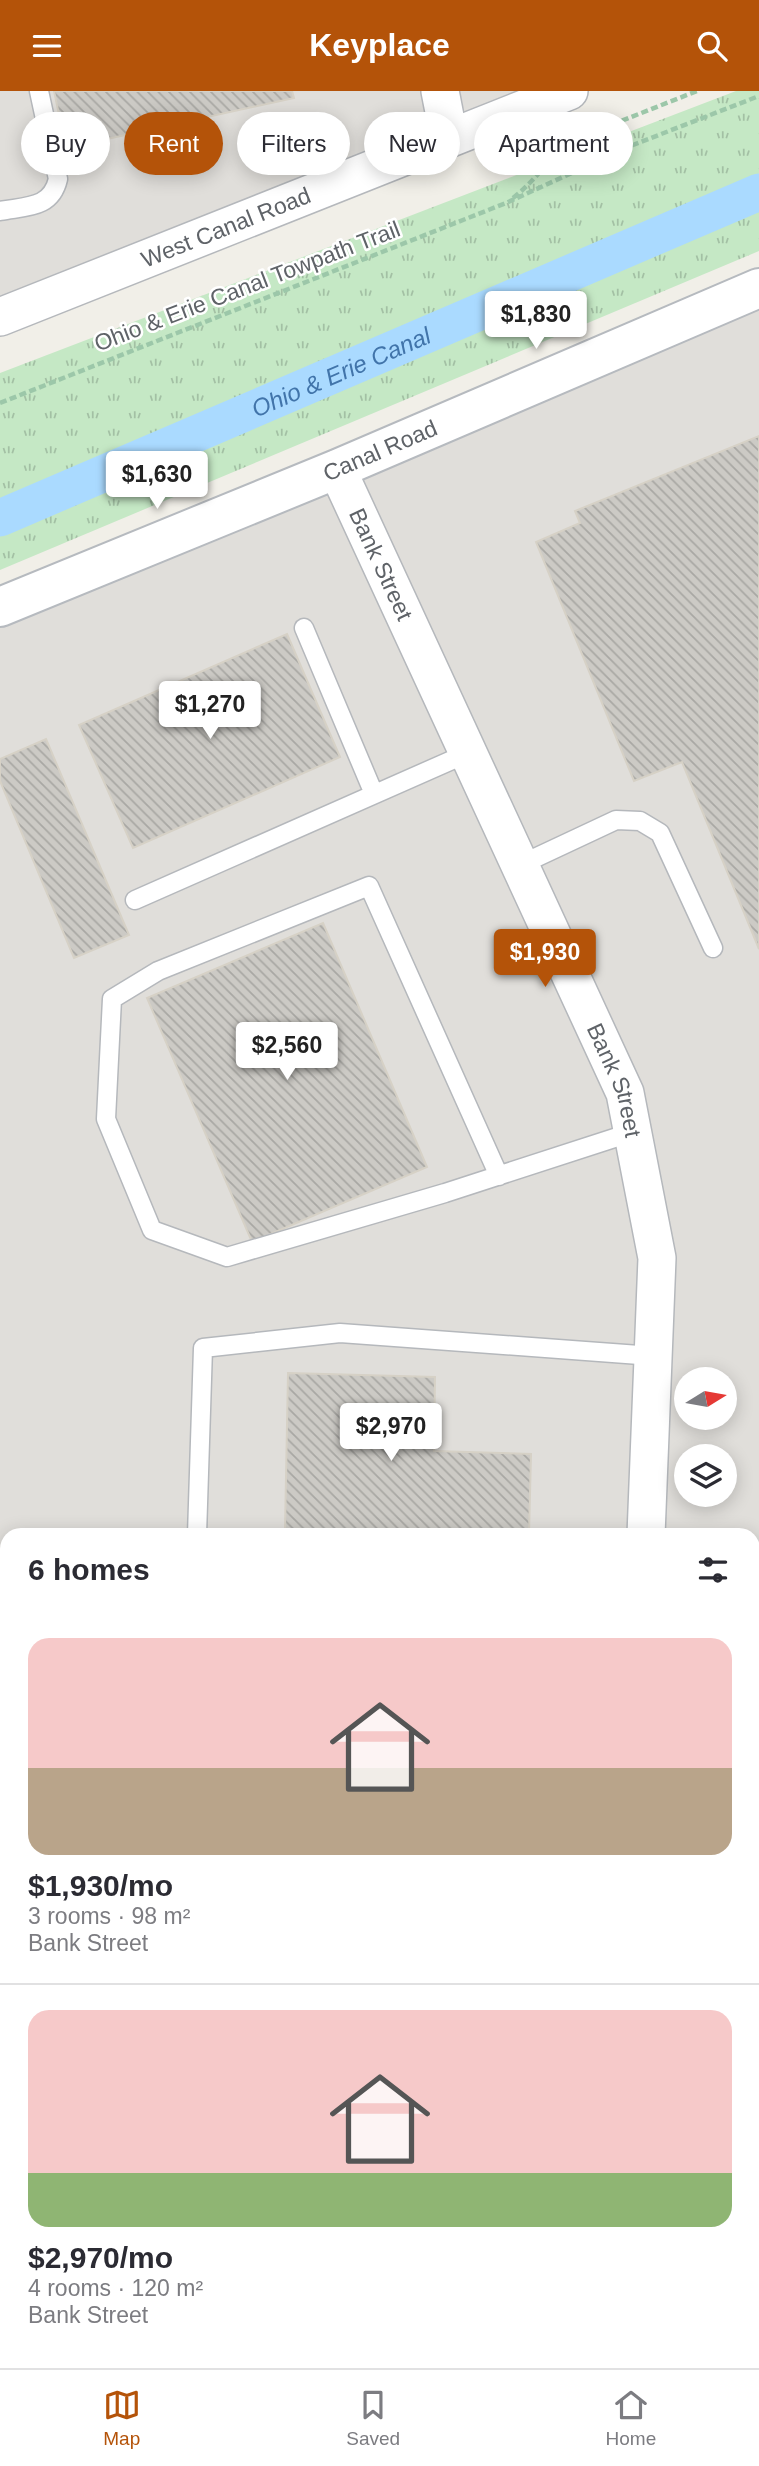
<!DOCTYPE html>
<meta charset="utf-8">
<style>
:root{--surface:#fff;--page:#f7f7f7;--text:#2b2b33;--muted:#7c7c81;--line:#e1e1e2;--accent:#b45309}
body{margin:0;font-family:Helvetica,sans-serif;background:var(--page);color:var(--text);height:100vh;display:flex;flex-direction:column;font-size:26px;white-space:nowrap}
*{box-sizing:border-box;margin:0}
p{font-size:23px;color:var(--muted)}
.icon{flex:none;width:38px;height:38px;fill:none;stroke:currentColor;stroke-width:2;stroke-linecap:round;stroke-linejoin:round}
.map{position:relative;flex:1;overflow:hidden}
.details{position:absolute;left:0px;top:1437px;width:760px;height:842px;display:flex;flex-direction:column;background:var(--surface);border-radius:21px 21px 0 0;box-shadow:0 4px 18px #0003}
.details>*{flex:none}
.banner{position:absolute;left:21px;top:21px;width:718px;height:63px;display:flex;gap:14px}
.needle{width:46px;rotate:79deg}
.fabs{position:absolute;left:674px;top:1276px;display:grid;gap:14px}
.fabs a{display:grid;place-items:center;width:63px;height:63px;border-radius:50%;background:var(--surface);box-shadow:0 4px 18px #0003;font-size:35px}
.price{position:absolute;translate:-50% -60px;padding:0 16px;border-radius:7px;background:#fff;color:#222;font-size:23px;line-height:46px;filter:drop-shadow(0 2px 4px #0008)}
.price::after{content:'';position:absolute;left:50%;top:42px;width:21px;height:16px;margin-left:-10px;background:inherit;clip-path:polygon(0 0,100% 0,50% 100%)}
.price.current{background:var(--accent);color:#fff}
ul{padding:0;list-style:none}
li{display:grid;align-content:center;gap:14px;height:371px;padding:0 28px}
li+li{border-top:2px solid var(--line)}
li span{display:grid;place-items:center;height:217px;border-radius:21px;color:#555}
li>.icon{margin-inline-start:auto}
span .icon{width:126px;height:126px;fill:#fffc;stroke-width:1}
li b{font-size:30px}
h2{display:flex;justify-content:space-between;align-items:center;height:84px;padding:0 28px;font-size:30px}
.chip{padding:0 24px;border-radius:32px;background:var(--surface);box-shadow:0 4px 18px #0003;font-size:24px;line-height:63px}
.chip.current{background:var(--accent);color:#fff}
header{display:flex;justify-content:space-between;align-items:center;height:91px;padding:0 28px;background:var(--accent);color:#fff;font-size:32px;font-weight:700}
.menu{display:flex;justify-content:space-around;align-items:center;height:98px;border-top:2px solid var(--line);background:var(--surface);font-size:19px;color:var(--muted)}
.menu a{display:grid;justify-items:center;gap:4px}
.menu .current{color:var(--accent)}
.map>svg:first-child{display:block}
.industrial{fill:#e0deda;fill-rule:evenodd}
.grass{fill:url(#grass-tufts)}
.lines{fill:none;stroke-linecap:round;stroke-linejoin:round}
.canal{stroke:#aadaff;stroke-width:37}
.building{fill:url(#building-back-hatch);stroke:#d6d1c6;stroke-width:2}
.service-casing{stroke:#b5b8bc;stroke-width:21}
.minor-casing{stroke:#b5b8bc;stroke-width:40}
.secondary-casing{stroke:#b6babf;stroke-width:42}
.path{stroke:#9cc7a9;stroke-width:4.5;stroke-dasharray:7 3.5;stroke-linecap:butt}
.service{stroke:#fff;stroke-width:18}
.minor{stroke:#fff;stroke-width:37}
.secondary{stroke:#fff;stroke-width:38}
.labels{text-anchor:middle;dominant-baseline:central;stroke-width:5;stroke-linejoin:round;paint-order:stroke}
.street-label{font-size:23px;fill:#5f6368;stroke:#fff}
.water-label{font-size:24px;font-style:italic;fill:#4174aa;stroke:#fff}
</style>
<header><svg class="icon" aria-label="menu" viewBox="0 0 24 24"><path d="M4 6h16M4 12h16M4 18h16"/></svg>Keyplace<svg class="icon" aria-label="search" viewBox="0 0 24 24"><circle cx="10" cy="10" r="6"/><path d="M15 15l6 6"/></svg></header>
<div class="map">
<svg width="759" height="2277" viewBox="0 0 759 2277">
<defs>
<pattern id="grass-tufts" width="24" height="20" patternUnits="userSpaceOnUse" patternTransform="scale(1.75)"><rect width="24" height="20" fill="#c5e8c5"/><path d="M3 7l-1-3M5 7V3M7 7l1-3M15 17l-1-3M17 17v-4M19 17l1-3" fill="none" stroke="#a3c0a4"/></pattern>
<pattern id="building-back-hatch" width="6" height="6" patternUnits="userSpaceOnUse" patternTransform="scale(1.75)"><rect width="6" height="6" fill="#cccac5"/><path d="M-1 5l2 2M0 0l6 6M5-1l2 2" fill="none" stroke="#a9a8a4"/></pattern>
</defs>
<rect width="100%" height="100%" fill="#f1efe8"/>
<path class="industrial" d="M0,0H569L0,226Z
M759,197V2277H187L186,2272H752V1444H7V1640L0,1642V516ZM686,1288H724V1326H686ZM686,1365H724V1404H686Z"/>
<path class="grass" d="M736,0H759V160L0,479V282Z"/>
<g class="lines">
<path class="canal" id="s1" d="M0,427L759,101"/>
</g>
<path class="building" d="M54,0H292L294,7L66,57Z
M759,345V858L682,671L634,690L536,451L580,432L575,420Z
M287,543L340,666L133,757L79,634Z
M46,648L129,844L74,867L0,690V668Z
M323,832L427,1076L252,1151L147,907Z
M288,1282L435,1286L434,1360L531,1363L529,1444L285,1439Z
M420,2272H622L623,2277H421Z"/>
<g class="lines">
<defs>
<path id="service" d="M0,120C26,115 51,118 58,88L39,0
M304,537L374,703
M520,774L616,729L640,730L660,742L713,857
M135,809L468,662
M499,1085L369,795L158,880L112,908L106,1028L152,1139L227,1166L445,1102L633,1041
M197,1444L203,1257L340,1242L653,1265
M752,1672H759
M752,1740H759
M752,2263L759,2261
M334,2272L335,2277
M737,2277L741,2272"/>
<g id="minor">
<path d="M440,0L449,46"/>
<path id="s2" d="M0,226L569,0"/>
<path id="s3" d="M337,378L625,1002L657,1167L646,1444"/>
</g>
<g id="secondary">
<path id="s4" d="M0,516L337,378L759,197"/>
</g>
</defs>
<use href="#service" class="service-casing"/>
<use href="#minor" class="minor-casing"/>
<use href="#secondary" class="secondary-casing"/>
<path class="path" d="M513,107C534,91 548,69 568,51L697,0
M0,312L506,112L633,54L759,5"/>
<use href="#service" class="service"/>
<use href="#minor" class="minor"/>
<use href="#secondary" class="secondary"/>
</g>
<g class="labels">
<g class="street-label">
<text stroke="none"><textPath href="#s2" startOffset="243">West Canal Road</textPath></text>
<text transform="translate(247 195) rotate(-21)">Ohio &amp; Erie Canal Towpath Trail</text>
<text stroke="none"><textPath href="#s4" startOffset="411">Canal Road</textPath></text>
<text stroke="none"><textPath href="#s3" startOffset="105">Bank Street</textPath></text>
<text stroke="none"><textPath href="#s3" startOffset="672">Bank Street</textPath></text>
</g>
<g class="water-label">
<text stroke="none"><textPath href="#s1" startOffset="371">Ohio &amp; Erie Canal</textPath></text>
</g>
</g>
</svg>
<div class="fabs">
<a><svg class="needle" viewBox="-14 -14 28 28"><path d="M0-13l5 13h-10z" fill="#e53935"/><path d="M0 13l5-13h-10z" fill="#7c7c81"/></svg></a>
<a><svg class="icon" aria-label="layers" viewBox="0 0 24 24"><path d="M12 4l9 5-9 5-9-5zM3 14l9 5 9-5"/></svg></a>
</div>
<b class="price" style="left:536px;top:260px">$1,830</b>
<b class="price" style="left:157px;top:420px">$1,630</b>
<b class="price" style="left:210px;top:650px">$1,270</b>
<b class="price current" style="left:545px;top:898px">$1,930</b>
<b class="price" style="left:287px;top:991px">$2,560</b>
<b class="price" style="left:391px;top:1372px">$2,970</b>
<div class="banner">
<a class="chip">Buy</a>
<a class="chip current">Rent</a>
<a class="chip">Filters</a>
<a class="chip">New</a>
<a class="chip">Apartment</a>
</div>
<section class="details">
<h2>6 homes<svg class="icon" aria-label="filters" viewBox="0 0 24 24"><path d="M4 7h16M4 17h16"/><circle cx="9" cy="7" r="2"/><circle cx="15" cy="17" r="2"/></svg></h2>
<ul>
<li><span style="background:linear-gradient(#f6c9c9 60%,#b9a48a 0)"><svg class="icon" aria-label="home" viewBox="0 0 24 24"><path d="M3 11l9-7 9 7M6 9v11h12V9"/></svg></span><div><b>$1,930/mo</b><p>3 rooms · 98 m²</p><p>Bank Street</p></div></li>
<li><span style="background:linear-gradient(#f6c9c9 75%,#8fb573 0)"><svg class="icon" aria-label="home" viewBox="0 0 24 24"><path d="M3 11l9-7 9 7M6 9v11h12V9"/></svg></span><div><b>$2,970/mo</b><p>4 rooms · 120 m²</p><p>Bank Street</p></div></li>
</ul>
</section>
</div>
<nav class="menu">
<a class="current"><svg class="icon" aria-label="map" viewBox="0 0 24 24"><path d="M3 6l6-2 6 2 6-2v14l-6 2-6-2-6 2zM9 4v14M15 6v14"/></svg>Map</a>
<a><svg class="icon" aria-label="saved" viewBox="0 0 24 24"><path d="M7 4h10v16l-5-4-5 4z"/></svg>Saved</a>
<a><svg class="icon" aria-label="home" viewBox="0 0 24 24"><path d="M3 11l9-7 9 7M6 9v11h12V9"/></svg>Home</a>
</nav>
